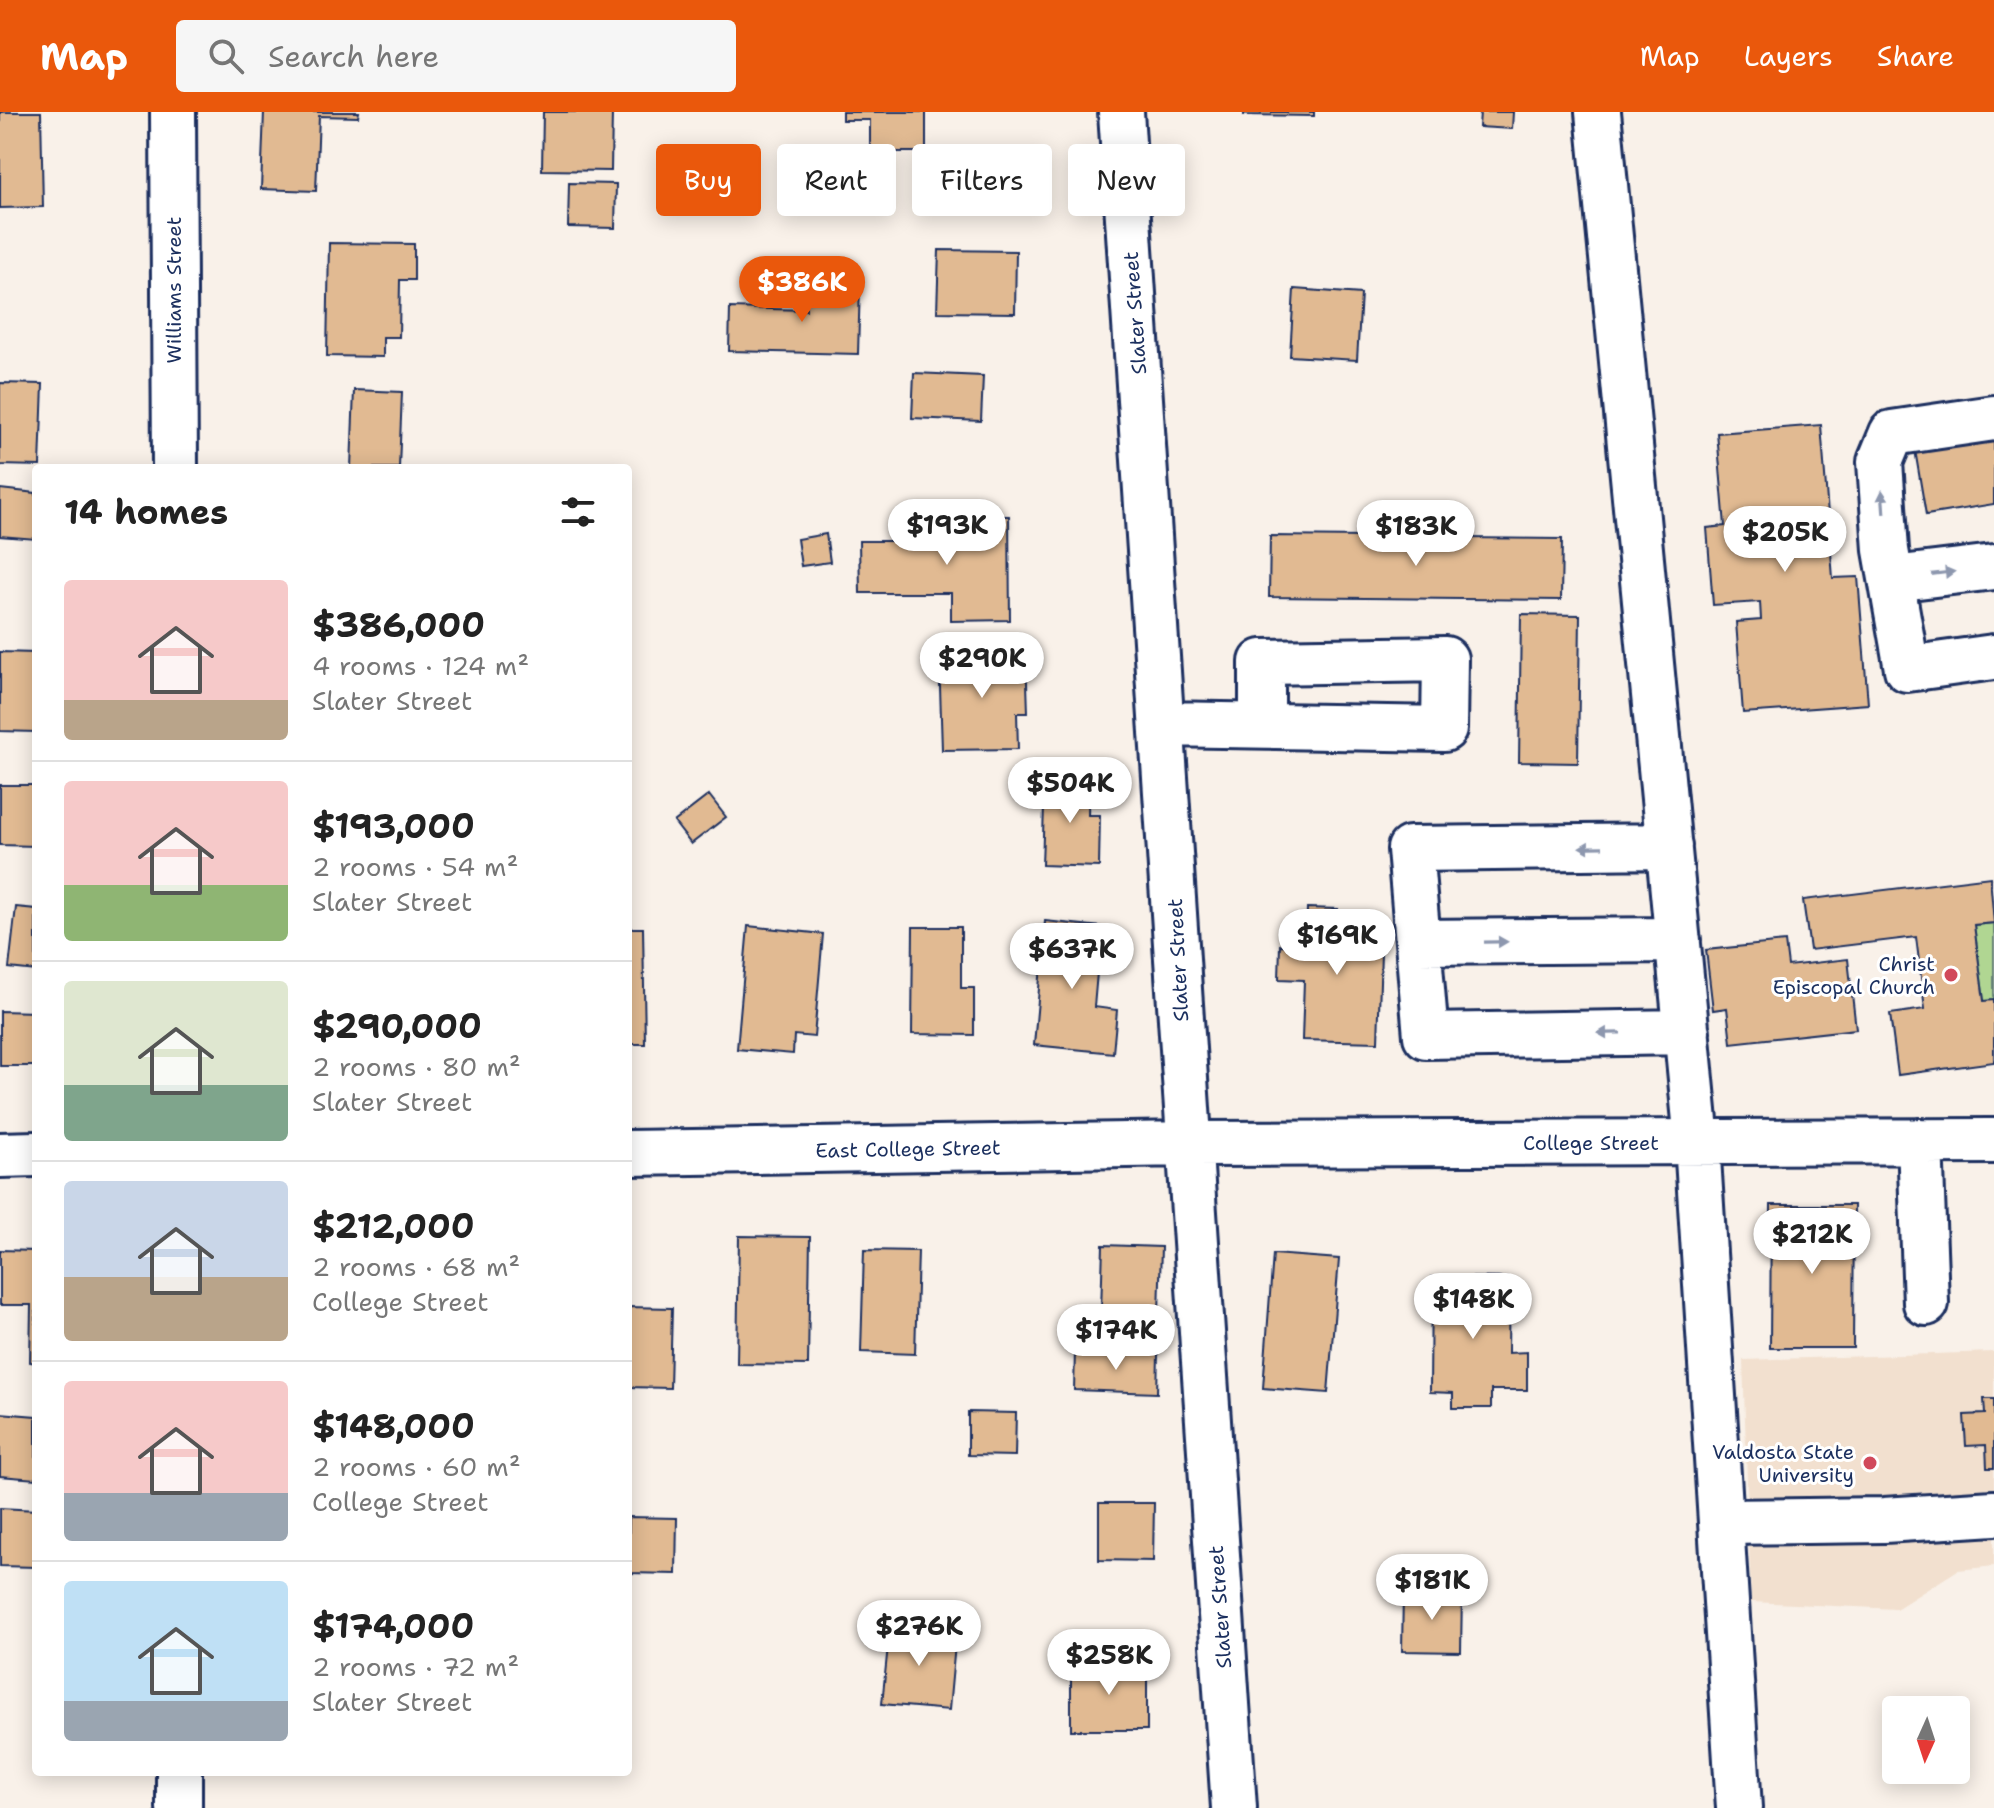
<!DOCTYPE html>
<meta charset="utf-8">
<style>
:root{--surface:#fff;--page:#f6f6f6;--text:#222;--muted:#767676;--line:#e0e0e0;--accent:#ea580c}
body{margin:0;font-family:"Shantell Sans",sans-serif;background:var(--page);color:var(--text);height:100vh;display:flex;flex-direction:column;font-size:30px;white-space:nowrap}
*{box-sizing:border-box;margin:0}
p{font-size:26px;color:var(--muted)}
.icon{flex:none;width:44px;height:44px;fill:none;stroke:currentColor;stroke-width:2;stroke-linecap:round;stroke-linejoin:round}
.map{position:relative;flex:1;overflow:hidden}
.panel{position:absolute;left:32px;top:352px;width:600px;height:1312px;display:flex;flex-direction:column;background:var(--surface);border-radius:8px;box-shadow:0 4px 20px #0003}
.panel>*{flex:none}
.hud{position:absolute;left:656px;top:32px;width:760px;height:72px;display:flex;gap:16px}
.needle{width:52px;rotate:183deg}
.controls{position:absolute;left:1882px;top:1584px;display:grid;gap:16px}
.controls a{display:grid;place-items:center;width:88px;height:88px;border-radius:8px;background:var(--surface);box-shadow:0 4px 20px #0003;font-size:40px}
.price{position:absolute;translate:-50% -68px;padding:0 18px;border-radius:28px;background:#fff;color:#222;font-size:26px;line-height:52px;filter:drop-shadow(0 2px 4px #0008)}
.price::after{content:'';position:absolute;left:50%;top:48px;width:24px;height:18px;margin-left:-12px;background:inherit;clip-path:polygon(0 0,100% 0,50% 100%)}
.price.active{background:var(--accent);color:#fff}
ul{padding:0;list-style:none}
li{display:flex;align-items:center;gap:24px;height:200px;padding:0 32px}
li+li{border-top:2px solid var(--line)}
li span{display:grid;place-items:center;flex:none;width:224px;height:160px;border-radius:8px;color:#555}
li>.icon{margin-inline-start:auto}
span .icon{width:96px;height:96px;fill:#fffc;stroke-width:1}
li b{font-size:34px}
h2{display:flex;justify-content:space-between;align-items:center;height:96px;padding:0 32px;font-size:34px}
.chip{padding:0 28px;border-radius:8px;background:var(--surface);box-shadow:0 4px 20px #0003;font-size:28px;line-height:72px}
.chip.active{background:var(--accent);color:#fff}
header{display:flex;align-items:center;gap:48px;box-sizing:border-box;height:112px;padding:0 40px;background:var(--accent);color:#fff}
header strong{font-size:38px}
nav{display:flex;gap:44px;margin-inline-start:auto;font-size:28px}
.search{width:560px;height:72px;background:var(--page);display:flex;align-items:center;gap:20px;box-sizing:border-box;padding:0 28px;border-radius:8px;color:var(--muted);font-size:30px}
.map>svg:first-child{display:block}
.built{fill:#f2e0cf}
.green{fill:#b0d692;stroke:#668278;stroke-width:2}
.building{fill:#e1ba92;stroke:#1b2f5e;stroke-width:2}
.lines{fill:none;stroke-linecap:round;stroke-linejoin:round}
.minor-casing{stroke:#1b2f5e;stroke-width:50}
.minor{stroke:#fff;stroke-width:44}
.oneway{fill:#8d97ae}
.poi-dot{fill:#d1495b;stroke:#fff;stroke-width:3}
.labels{text-anchor:middle;dominant-baseline:central;stroke-width:6;stroke-linejoin:round;paint-order:stroke}
.street-label{font-size:20px;fill:#1b2f5e;stroke:#fff}
.poi-label{font-size:20px;fill:#1b2f5e;stroke:#fff;text-anchor:end}
</style>
<header>
<strong>Map</strong>
<div class="search"><svg class="icon" aria-label="search" viewBox="0 0 24 24"><circle cx="10" cy="10" r="6"/><path d="M15 15l6 6"/></svg>Search here</div>
<nav><a>Map</a><a>Layers</a><a>Share</a></nav>
</header>
<div class="map">
<svg width="1994" height="1696" viewBox="0 0 1994 1696">
<rect width="100%" height="100%" fill="#f9f1e9"/>
<filter id="ink" filterUnits="userSpaceOnUse"><feTurbulence type="fractalNoise" baseFrequency=".0125" numOctaves="2"/><feDisplacementMap in="SourceGraphic" scale="16" xChannelSelector="R" yChannelSelector="G"/><feConvolveMatrix kernelMatrix="1 2 1 2 8 2 1 2 1" color-interpolation-filters="sRGB"/></filter>
<g filter="url(#ink)">
<path class="built" d="M1994,1240V1454L1958,1458L1896,1497L1751,1490L1743,1248Z"/>
<path class="green" d="M1994,811V888L1984,889L1974,813Z"/>
<path class="building" d="M0,0H41L43,95L0,96Z
M264,0H359L358,5L319,4L316,79L261,77Z
M543,0H612L611,59L542,58Z
M842,0H926V40H870V8H842Z
M1244,0H1314V4L1244,3Z
M1480,0H1513L1512,17L1479,15Z
M569,71L616,72L615,116L568,115Z
M329,131L414,132V168H400L399,225H383V245L327,244Z
M939,138L1016,139L1015,201L937,200Z
M807,170L860,171L858,242L729,239L730,196L806,198Z
M1294,177L1361,182L1357,248L1290,244Z
M914,261L983,264L981,309L912,306Z
M0,271L43,272L40,354L0,353Z
M354,278L402,280L399,356H351Z
M1821,313L1833,466L1858,465L1868,592L1743,601L1736,510L1761,508L1760,490L1713,493L1707,416L1725,414L1717,321Z
M1994,319V392L1926,403L1914,332Z
M0,377L36,381V427L0,424Z
M943,404H1009L1010,508L951,509V481H860L859,429H944Z
M826,422L830,450L801,454L797,427Z
M1270,424L1562,427L1561,488L1269,485Z
M1521,502L1580,503L1578,651L1519,650Z
M0,540L36,541V620L0,619Z
M1026,541L1028,601H1017L1018,637L942,638L939,543Z
M1045,666L1089,668L1088,703H1100L1099,755L1042,753Z
M0,673H36V734L0,733Z
M709,683L726,705L691,732L674,710Z
M1990,765L1994,811L1974,813L1984,889L1994,888V950L1898,963L1890,902L1925,897L1916,825L1810,838L1803,788Z
M16,795L36,797V859L9,856Z
M1307,796L1338,797L1337,809L1382,810L1378,930L1302,928L1304,868L1279,867L1280,833L1306,834Z
M1045,809L1101,815L1094,895L1117,898L1113,941L1034,933Z
M748,814L823,822L814,925L794,923L793,942L737,937Z
M913,815H961V876H974V923L912,922Z
M628,816H643L645,932H628Z
M1785,830L1788,854L1848,847L1856,917L1731,931L1727,896L1713,898L1706,838Z
M0,899L36,900V954H0Z
M1771,1093H1854L1853,1236H1770Z
M739,1124L810,1125L808,1253L737,1252Z
M1103,1133L1161,1135L1158,1235L1100,1233Z
M0,1138L36,1139V1251L30,1250L31,1193H0Z
M864,1138L918,1139L915,1242L861,1240Z
M1273,1142L1339,1147L1328,1281L1263,1276Z
M1431,1165L1509,1166L1508,1241L1527,1240V1278H1491V1296H1453V1281L1430,1280Z
M628,1195L672,1196L670,1276L628,1275Z
M1075,1239L1158,1242L1157,1281L1074,1278Z
M1984,1287H1994V1356H1987L1986,1333L1966,1334L1964,1303L1985,1302Z
M968,1300L1016,1301L1015,1344L968,1343Z
M0,1301L36,1304V1367L0,1364Z
M1099,1391H1154L1153,1449L1099,1448Z
M0,1396L36,1398V1455L0,1454Z
M629,1405L677,1406L676,1462L628,1461Z
M1403,1480L1462,1481L1461,1540L1402,1539Z
M890,1514L956,1521L949,1598L882,1592Z
M1071,1552L1147,1553V1618H1071Z"/>
<g class="lines">
<defs>
<path id="minor" d="M173,0L175,356
M1121,0C1160,565 1194,1131 1234,1696
M1598,0L1697,1030L1739,1696
M1994,306L1892,321L1880,350L1886,438L1907,557L1994,545
M1893,467L1994,455
M1163,612L1444,617L1445,547L1262,550V613
M1669,734L1410,737L1426,924L1687,920
M1418,830L1678,828
M1920,1029L1926,1191
M628,1041L1187,1032L1994,1029
M0,1043L36,1042
M1721,1410L1884,1408L1994,1401
M179,1660V1696"/>
</defs>
<use href="#minor" class="minor-casing"/>
<use href="#minor" class="minor"/>
</g>
<defs><path id="oneway-solid" d="M-6-.8H1V-3.2L6.5 0L1 3.2V.8H-6Z" transform="scale(2)"/></defs>
<g class="oneway">
<use href="#oneway-solid" transform="translate(1883 390) rotate(-94)"/>
<use href="#oneway-solid" transform="translate(1943 461) rotate(-7)"/>
<use href="#oneway-solid" transform="translate(1591 735) rotate(179)"/>
<use href="#oneway-solid" transform="translate(1496 830) rotate(-1)"/>
<use href="#oneway-solid" transform="translate(1609 921) rotate(179)"/>
</g>
</g>
<g class="poi-dot">
<circle cx="1951" cy="863" r="8"/>
<circle cx="1870" cy="1351" r="8"/>
</g>
<g class="labels">
<g class="street-label">
<text transform="translate(174 178) rotate(-90)">Williams Street</text>
<text transform="translate(1135 201) rotate(-94)">Slater Street</text>
<text transform="translate(1178 848) rotate(-93)">Slater Street</text>
<text x="1591" y="1031">College Street</text>
<text transform="translate(908 1037) rotate(-1)">East College Street</text>
<text transform="translate(1220 1495) rotate(-94)">Slater Street</text>
</g>
<g class="poi-label">
<text x="1935" y="852">Christ<tspan x="1935" dy="23">Episcopal Church</tspan></text>
<text x="1854" y="1340">Valdosta State<tspan x="1854" dy="23">University</tspan></text>
</g>
</g>
</svg>
<div class="controls">
<a><svg class="needle" viewBox="-14 -14 28 28"><path d="M0-13l5 13h-10z" fill="#e53935"/><path d="M0 13l5-13h-10z" fill="#767676"/></svg></a>
</div>
<b class="price active" style="left:802px;top:212px">$386K</b>
<b class="price" style="left:947px;top:455px">$193K</b>
<b class="price" style="left:1416px;top:456px">$183K</b>
<b class="price" style="left:1785px;top:462px">$205K</b>
<b class="price" style="left:982px;top:588px">$290K</b>
<b class="price" style="left:1070px;top:713px">$504K</b>
<b class="price" style="left:1337px;top:865px">$169K</b>
<b class="price" style="left:1072px;top:879px">$637K</b>
<b class="price" style="left:1812px;top:1164px">$212K</b>
<b class="price" style="left:1473px;top:1229px">$148K</b>
<b class="price" style="left:1116px;top:1260px">$174K</b>
<b class="price" style="left:1432px;top:1510px">$181K</b>
<b class="price" style="left:919px;top:1556px">$276K</b>
<b class="price" style="left:1109px;top:1585px">$258K</b>
<div class="hud">
<a class="chip active">Buy</a>
<a class="chip">Rent</a>
<a class="chip">Filters</a>
<a class="chip">New</a>
</div>
<section class="panel">
<h2>14 homes<svg class="icon" aria-label="filters" viewBox="0 0 24 24"><path d="M4 7h16M4 17h16"/><circle cx="9" cy="7" r="2"/><circle cx="15" cy="17" r="2"/></svg></h2>
<ul>
<li><span style="background:linear-gradient(#f6c9c9 75%,#b9a48a 0)"><svg class="icon" aria-label="home" viewBox="0 0 24 24"><path d="M3 11l9-7 9 7M6 9v11h12V9"/></svg></span><div><b>$386,000</b><p>4 rooms · 124 m²</p><p>Slater Street</p></div></li>
<li><span style="background:linear-gradient(#f6c9c9 65%,#8fb573 0)"><svg class="icon" aria-label="home" viewBox="0 0 24 24"><path d="M3 11l9-7 9 7M6 9v11h12V9"/></svg></span><div><b>$193,000</b><p>2 rooms · 54 m²</p><p>Slater Street</p></div></li>
<li><span style="background:linear-gradient(#dfe7d0 65%,#7fa58c 0)"><svg class="icon" aria-label="home" viewBox="0 0 24 24"><path d="M3 11l9-7 9 7M6 9v11h12V9"/></svg></span><div><b>$290,000</b><p>2 rooms · 80 m²</p><p>Slater Street</p></div></li>
<li><span style="background:linear-gradient(#c9d6e8 60%,#b9a48a 0)"><svg class="icon" aria-label="home" viewBox="0 0 24 24"><path d="M3 11l9-7 9 7M6 9v11h12V9"/></svg></span><div><b>$212,000</b><p>2 rooms · 68 m²</p><p>College Street</p></div></li>
<li><span style="background:linear-gradient(#f6c9c9 70%,#9aa5b1 0)"><svg class="icon" aria-label="home" viewBox="0 0 24 24"><path d="M3 11l9-7 9 7M6 9v11h12V9"/></svg></span><div><b>$148,000</b><p>2 rooms · 60 m²</p><p>College Street</p></div></li>
<li><span style="background:linear-gradient(#bfe0f5 75%,#9aa5b1 0)"><svg class="icon" aria-label="home" viewBox="0 0 24 24"><path d="M3 11l9-7 9 7M6 9v11h12V9"/></svg></span><div><b>$174,000</b><p>2 rooms · 72 m²</p><p>Slater Street</p></div></li>
</ul>
</section>
</div>
